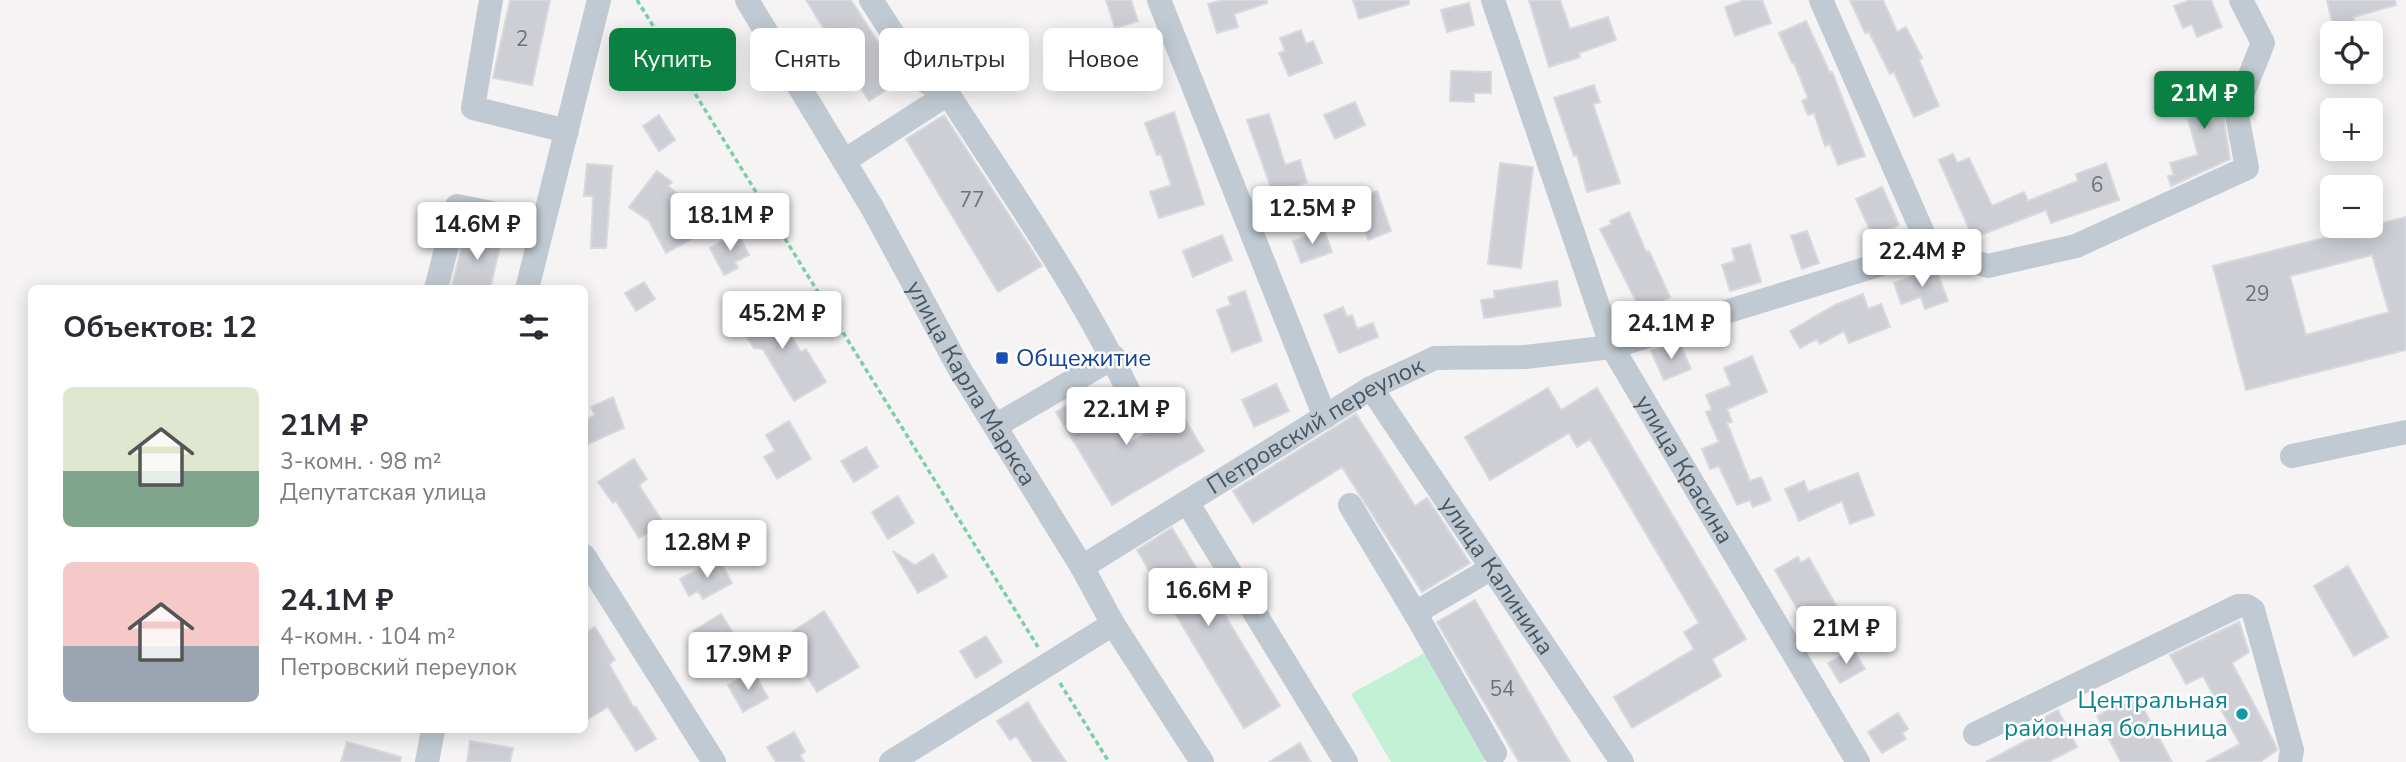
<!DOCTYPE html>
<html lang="ru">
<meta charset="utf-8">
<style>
:root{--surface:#fff;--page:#f7f7f7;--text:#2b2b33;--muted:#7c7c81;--accent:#0b8043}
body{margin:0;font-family:"Nunito Sans",sans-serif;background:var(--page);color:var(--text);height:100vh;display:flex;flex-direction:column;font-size:26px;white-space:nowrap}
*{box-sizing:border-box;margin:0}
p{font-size:23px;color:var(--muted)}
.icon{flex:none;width:38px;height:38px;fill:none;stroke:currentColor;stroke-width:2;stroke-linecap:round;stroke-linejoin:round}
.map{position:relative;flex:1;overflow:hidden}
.side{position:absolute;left:28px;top:285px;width:560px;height:448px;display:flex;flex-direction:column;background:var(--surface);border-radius:10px;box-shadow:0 4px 18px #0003}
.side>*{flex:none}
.top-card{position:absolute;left:609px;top:28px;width:665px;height:63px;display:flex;gap:14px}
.buttons{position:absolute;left:2320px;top:21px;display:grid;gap:14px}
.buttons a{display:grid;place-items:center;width:63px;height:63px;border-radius:10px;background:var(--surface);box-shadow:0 4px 18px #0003;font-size:35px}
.price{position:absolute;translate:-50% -60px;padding:0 16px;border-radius:7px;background:#fff;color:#222;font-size:23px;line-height:46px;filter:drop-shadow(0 2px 4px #0008)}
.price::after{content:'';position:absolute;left:50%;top:42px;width:21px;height:16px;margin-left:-10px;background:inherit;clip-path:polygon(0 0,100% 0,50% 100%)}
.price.active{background:var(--accent);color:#fff}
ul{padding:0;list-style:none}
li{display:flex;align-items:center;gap:21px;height:175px;padding:0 35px}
li span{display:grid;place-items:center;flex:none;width:196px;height:140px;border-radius:10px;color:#555}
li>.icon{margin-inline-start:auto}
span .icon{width:84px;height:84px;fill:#fffc;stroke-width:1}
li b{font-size:30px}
h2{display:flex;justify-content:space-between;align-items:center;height:84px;padding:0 35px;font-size:30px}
.tag{padding:0 24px;border-radius:10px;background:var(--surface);box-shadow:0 4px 18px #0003;font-size:24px;line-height:63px}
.tag.active{background:var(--accent);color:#fff}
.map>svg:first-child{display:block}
.green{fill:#c3f1d5}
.building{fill:#cdcfd5;stroke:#d7d9de;stroke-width:2;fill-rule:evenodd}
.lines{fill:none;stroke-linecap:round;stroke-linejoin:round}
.path{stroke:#7ad0a6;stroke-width:3.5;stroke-dasharray:5 3.5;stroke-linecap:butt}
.minor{stroke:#c1cad2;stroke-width:24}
.transit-dot{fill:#1a4fb4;stroke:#fff;stroke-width:2.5}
.culture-dot{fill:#0f9aa8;stroke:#fff;stroke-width:2.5}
.labels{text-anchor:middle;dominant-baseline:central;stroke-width:5;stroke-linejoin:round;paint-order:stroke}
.number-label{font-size:21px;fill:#6b747e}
.transit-label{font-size:24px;fill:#164399;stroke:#fff;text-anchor:start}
.street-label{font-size:24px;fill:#4a5661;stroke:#fff}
.culture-label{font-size:24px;fill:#0d838f;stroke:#fff;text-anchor:end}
</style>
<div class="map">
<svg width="2406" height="762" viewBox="0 0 2406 762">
<rect width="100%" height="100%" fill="#f5f3f3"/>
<path class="green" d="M1426,652L1488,759L1482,762H1391L1351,694Z"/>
<path class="building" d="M510,0H550L532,85L493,78Z
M806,0H851L902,80L869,101Z
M1106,0H1131L1138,21L1115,28Z
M1223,0H1267V3L1234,14L1238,27L1217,33L1208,4Z
M1353,0H1409V4L1359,19Z
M1529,0H1560L1570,29L1608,17L1616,40L1579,53L1580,57L1549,67Z
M1745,0H1762L1771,23L1735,36L1725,7Z
M1850,0H1883L1897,32L1906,27L1922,58L1919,60L1939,106L1914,117L1894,72L1890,74L1869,32L1865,33Z
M2190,0H2211L2222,27L2197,37L2192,24L2183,28L2174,6Z
M2327,0H2395L2396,5L2353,17L2356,28L2335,33Z
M1469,3L1474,25L1447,32L1441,10Z
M1806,21L1830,73L1832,72L1865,156L1838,165L1830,144L1825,146L1814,113L1808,115L1802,101L1808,98L1794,63H1792L1779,33Z
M1301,30L1306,44L1313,41L1322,63L1289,76L1279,53L1285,51L1280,38Z
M1103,42L1115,68L1067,90L1055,64Z
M1451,71L1491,72V93H1474V102L1450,101Z
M2213,74L2222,108L2230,159L2171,186L2168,176L2174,175L2170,163L2198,155L2188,119L2195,118L2186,81Z
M1594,85L1600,102L1593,104L1620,183L1587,192L1577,155L1574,156L1554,98Z
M1355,102L1365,125L1335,139L1324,115Z
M1174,112L1204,204L1159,218L1150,192L1171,185L1161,154L1157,155L1145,123Z
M1269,114L1285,165L1300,160L1307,182L1288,188L1291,197L1276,202L1247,120Z
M659,115L675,140L659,151L643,126Z
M944,115L1042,266L998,292L906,139Z
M1953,154L1957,163L1969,158L1992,206L2024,192L2028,201L2078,181L2076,174L2106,163L2119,200L2051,223L2046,210L1973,238L1939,160Z
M1500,163L1533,167L1521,268L1488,264Z
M587,164L612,166L606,248H591L593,196H584Z
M657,171L672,182L668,186L688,202L690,201L696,211L701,208L712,228L666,253L649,221L629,207Z
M1882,187L1899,225L1873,237L1856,199Z
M1377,191L1391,231L1368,240L1362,222L1354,225L1346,202Z
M1629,212L1646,252L1649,251L1670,297L1664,300L1670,311L1646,321L1600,229L1612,224L1610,221Z
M2406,217V350L2246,390L2213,266ZM2372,255L2389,312L2306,335L2290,276Z
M466,230L502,238L490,289H451Z
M1324,230L1332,252L1301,263L1293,241Z
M1807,231L1819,263L1802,269L1791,236Z
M738,233L749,255L735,262L738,268L724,275L710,248Z
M1222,235L1232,260L1193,277L1183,251Z
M1750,244L1761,282L1730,291L1722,265L1735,261L1732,249Z
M1936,269L1948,301L1925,309L1921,297L1901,304L1894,283Z
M1557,281L1561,306L1484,318L1481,300L1495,298L1494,291Z
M644,282L655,299L636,311L625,293Z
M1245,291L1262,341L1232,352L1217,310L1231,305L1228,297Z
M1863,294L1868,309L1881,304L1890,327L1849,343L1844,331L1820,344L1817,339L1800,348L1790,331L1835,305Z
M770,302L801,352L806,349L826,382L794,401L763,349L754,348L737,322Z
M1343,307L1347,317L1352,315L1357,329L1373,323L1378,337L1339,353L1324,315Z
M1679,342L1691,369L1664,380L1651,351Z
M1752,356L1767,392L1727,409L1732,422L1727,423L1750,481L1761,477L1771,500L1753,507L1750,500L1737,505L1719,466L1710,469L1702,449L1719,442L1706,412L1712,410L1706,395L1731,385L1724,368Z
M1276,384L1289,411L1254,427L1242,400Z
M1548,388L1561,410L1597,388L1746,639L1712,659L1721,676L1632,728L1614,697L1694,649L1684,632L1699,623L1590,439L1577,447L1569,433L1490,480L1465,437Z
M1095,389L1128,444L1181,413L1204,451L1112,505L1056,412Z
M613,397L624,428L588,444L584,435V421L595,415L591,407Z
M1356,414L1415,506L1427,498L1470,563L1422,592L1342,467L1253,523L1233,491Z
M789,421L811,459L777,479L764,457L775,451L766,435Z
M866,447L878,467L854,482L841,461Z
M634,459L647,479L639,485L663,523L639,538L616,501L613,503L598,482Z
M1858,473L1874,515L1850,524L1842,501L1799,521L1785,489L1804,481L1808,492Z
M898,496L914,523L888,539L872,512Z
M1172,528L1280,706L1244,728L1137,550Z
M893,551L915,565L933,554L947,577L918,593Z
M1798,557L1801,563L1809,558L1842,616L1811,633L1775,570Z
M719,559L732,583L703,599L698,591L689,596L680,579Z
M2348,566L2388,637L2354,656L2314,586Z
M1475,600L1570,762H1519L1445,636L1437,622Z
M824,611L859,667L817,692L783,638Z
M721,614L740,644L712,661L693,631Z
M2239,622L2249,652L2232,663L2274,742L2277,750L2260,762H2206L2240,744L2203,676L2186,684L2170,655Z
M595,627L615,660L609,664L634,708L636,707L656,739L636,751L608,707L584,721V633Z
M986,636L1002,662L976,678L960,651Z
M1853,649L1865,669L1840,683L1828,663Z
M753,671L768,698L743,712L728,685Z
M2136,695L2172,762H2121L2097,716Z
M1028,702L1039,721L1066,762H1033L1016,736L1010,740L997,721Z
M2058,710L2077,747L2048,762H1986L2039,734L2033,723Z
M1898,713L1908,729L1902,733L1906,739L1882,753L1868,732Z
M794,732L805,752L800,755L804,762H776L767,747Z
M470,741L513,748L510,762H467Z
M347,742L401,757L400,762H341Z
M1300,743L1311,762H1269Z"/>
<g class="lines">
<path class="path" d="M637,0L1038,647
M1060,683L1109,762"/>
<g class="minor">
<path d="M491,0L473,108L567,131"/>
<path id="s1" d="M747,0L873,209L959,368L1082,567L1113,624L1202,762"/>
<path d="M871,0L923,80L948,94C1014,196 1086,298 1137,409"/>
<path d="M1159,0L1325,417"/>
<path id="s2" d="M1493,0L1612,347L1858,762"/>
<path d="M1821,0L1930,249"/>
<path d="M844,161L948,94"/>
<path d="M436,289L457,206L541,223"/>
<path d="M527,289L599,0"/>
<path id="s3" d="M1371,388L1622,762"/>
<path d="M995,426L1114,357"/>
<path d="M2292,456L2406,432"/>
<path d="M1187,502L1346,762"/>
<path d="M1350,505L1415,613L1492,568"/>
<path d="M584,556L714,762"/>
<path id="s4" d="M1082,567L1371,388L1435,358L1525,357L1612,347L1930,249L1988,266L2076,246L2247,168L2236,110L2263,43L2241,0"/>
<path d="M1415,613L1495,753"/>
<path d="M1975,734L2238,606H2247L2253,610L2292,750L2290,762"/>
<path d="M427,762L433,730"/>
<path d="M891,762L1113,624"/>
</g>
</g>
<rect class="transit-dot" x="995" y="351" width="14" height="14" rx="3.5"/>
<circle class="culture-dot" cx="2242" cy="714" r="7"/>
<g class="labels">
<g class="number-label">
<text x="522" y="39">2</text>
<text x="2097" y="185">6</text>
<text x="972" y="200">77</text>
<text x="2257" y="294">29</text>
<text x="1502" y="689">54</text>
</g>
<g class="transit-label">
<text x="1016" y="358">Общежитие</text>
</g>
<g class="street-label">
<text stroke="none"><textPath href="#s1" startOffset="444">улица Карла Маркса</textPath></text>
<text stroke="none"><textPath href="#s4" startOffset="273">Петровский переулок</textPath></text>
<text stroke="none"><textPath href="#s2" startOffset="509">улица Красина</textPath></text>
<text stroke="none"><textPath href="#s3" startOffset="226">улица Калинина</textPath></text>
</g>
<g class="culture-label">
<text x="2228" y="700">Центральная<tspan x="2228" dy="28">районная больница</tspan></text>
</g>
</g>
</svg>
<div class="buttons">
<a><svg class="icon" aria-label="locate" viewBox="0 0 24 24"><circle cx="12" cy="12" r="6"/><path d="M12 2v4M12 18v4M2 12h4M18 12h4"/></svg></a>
<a>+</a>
<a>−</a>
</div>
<b class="price active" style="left:2204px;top:131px">21M ₽</b>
<b class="price" style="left:1312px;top:246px">12.5M ₽</b>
<b class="price" style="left:730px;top:253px">18.1M ₽</b>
<b class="price" style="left:477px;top:262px">14.6M ₽</b>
<b class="price" style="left:1922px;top:289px">22.4M ₽</b>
<b class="price" style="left:782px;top:351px">45.2M ₽</b>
<b class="price" style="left:1671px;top:361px">24.1M ₽</b>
<b class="price" style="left:1126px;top:447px">22.1M ₽</b>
<b class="price" style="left:707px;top:580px">12.8M ₽</b>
<b class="price" style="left:1208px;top:628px">16.6M ₽</b>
<b class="price" style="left:1846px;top:666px">21M ₽</b>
<b class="price" style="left:748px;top:692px">17.9M ₽</b>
<div class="top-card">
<a class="tag active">Купить</a>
<a class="tag">Снять</a>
<a class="tag">Фильтры</a>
<a class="tag">Новое</a>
</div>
<section class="side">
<h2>Объектов: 12<svg class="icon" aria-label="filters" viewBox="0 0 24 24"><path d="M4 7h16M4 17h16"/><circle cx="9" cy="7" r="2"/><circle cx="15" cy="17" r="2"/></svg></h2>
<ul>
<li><span style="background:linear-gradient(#dfe7d0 60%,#7fa58c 0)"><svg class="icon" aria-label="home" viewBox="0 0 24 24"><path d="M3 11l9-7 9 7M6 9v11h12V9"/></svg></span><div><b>21M ₽</b><p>3-комн. · 98 m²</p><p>Депутатская улица</p></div></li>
<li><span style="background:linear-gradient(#f6c9c9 60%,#9aa5b1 0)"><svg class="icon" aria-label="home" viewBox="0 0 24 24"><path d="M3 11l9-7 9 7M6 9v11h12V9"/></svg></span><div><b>24.1M ₽</b><p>4-комн. · 104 m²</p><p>Петровский переулок</p></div></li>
</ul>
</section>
</div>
